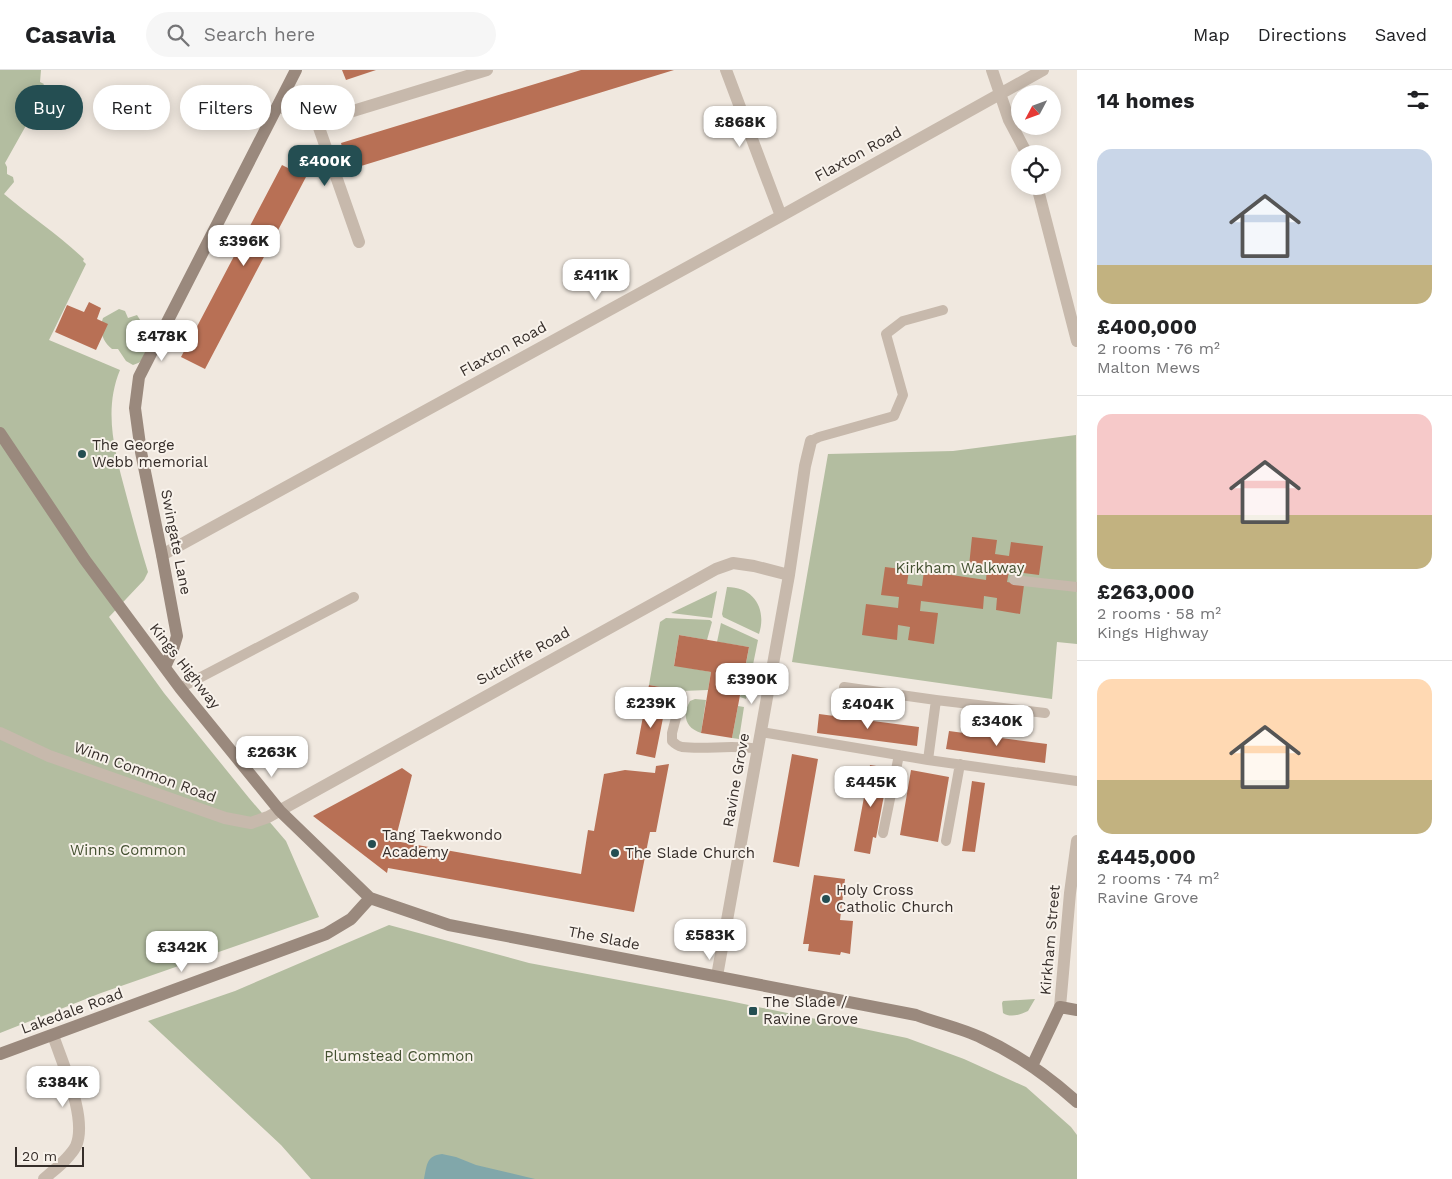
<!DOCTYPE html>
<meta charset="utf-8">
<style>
:root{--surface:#fff;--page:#f6f6f6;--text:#202124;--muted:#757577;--line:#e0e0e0;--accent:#244e52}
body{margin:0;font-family:"Work Sans",sans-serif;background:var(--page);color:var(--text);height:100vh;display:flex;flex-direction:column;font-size:19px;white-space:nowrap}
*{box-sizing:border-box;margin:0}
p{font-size:16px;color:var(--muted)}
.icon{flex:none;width:28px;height:28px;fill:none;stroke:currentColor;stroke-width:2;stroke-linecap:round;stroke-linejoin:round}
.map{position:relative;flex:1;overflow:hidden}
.panel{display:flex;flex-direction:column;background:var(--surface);width:375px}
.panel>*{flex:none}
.banner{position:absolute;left:15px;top:15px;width:475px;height:45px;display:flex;gap:10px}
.needle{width:32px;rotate:229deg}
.fabs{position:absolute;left:1011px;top:15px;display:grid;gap:10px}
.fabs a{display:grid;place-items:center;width:50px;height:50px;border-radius:50%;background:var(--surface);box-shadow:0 2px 12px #0003;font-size:25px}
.scale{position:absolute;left:15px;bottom:12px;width:69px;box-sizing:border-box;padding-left:5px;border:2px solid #362e2a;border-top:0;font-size:14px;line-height:18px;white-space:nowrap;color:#362e2a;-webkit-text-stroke:4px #f8f2eb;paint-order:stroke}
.price{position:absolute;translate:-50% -42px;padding:0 11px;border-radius:10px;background:#fff;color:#222;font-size:16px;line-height:32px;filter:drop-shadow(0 1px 2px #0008)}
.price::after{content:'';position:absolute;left:50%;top:30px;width:15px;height:11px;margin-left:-8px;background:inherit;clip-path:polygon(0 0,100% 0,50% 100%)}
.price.on{background:var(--accent);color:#fff}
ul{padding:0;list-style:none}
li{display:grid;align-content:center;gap:10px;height:265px;padding:0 20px}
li+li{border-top:1px solid var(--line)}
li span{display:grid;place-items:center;height:155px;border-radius:15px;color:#555}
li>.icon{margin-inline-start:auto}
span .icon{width:90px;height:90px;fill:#fffc;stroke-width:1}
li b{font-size:21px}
h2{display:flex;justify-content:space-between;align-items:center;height:60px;padding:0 20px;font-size:21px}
.pill{padding:0 18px;border-radius:22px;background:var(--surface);box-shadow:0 2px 12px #0003;font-size:18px;line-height:45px}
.pill.on{background:var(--accent);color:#fff}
header{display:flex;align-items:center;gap:30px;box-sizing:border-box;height:70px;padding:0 25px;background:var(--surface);border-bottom:1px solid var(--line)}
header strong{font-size:24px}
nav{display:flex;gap:28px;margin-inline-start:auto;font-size:18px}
.search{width:350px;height:45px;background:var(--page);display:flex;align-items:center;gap:12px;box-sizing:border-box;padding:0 18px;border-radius:28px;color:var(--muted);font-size:19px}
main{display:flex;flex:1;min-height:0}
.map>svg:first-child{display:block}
.green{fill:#b3bda0}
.water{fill:#81a7aa}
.building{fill:#b87055}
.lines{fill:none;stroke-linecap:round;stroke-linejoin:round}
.lane{stroke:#c7b9ac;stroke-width:10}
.street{stroke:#c7b9ac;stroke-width:12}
.secondary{stroke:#9a897d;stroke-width:12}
.poi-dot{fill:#244e52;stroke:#f8f2eb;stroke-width:2}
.labels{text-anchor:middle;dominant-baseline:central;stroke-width:4;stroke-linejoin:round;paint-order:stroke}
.street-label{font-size:15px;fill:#362e2a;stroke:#f8f2eb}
.poi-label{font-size:15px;fill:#362e2a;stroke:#f8f2eb;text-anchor:start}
.park-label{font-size:15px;fill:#445131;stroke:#f8f2eb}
</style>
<header>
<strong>Casavia</strong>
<div class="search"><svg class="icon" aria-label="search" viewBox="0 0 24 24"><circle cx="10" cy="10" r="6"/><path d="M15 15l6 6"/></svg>Search here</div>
<nav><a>Map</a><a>Directions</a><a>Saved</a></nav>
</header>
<main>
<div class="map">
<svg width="1077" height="1109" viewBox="0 0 1077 1109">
<rect width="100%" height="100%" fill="#f0e8df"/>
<path class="green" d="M0,0H41L40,12L44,14L28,40L33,43L5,93L7,97V104L13,107L14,112L4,124C30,146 59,165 84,189L83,191L86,194L49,270L120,300C103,341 115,383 126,424C133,450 140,476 148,502L144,510L109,547L164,623L249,728L286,771L319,847L101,923L0,963Z
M119,239L125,241L128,248L137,245L142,253L145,263L151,265C153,273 148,274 146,280C143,289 143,292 133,295L126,291L118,279H112C102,271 99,260 103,248Z
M1076,365L1077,574L1057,572L1052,629L792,592L828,384L953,381Z
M727,517C754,517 767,539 759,564L723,547L722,544Z
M717,521L712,548L671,543Z
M666,548L710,550L712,552L707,570L679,565L674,595L711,602L708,620L682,621L649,615L660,552Z
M721,553L758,570L746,629L740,627L749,577L717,572Z
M695,629L706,630L701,663C685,658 682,645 690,631Z
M738,636L744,637L739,669L732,668Z
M389,855L529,893L725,930L907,968L964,989L1026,1017L1071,1057L1077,1065V1109H311L281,1075L148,951L235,921Z
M1035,929L1028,941C1020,945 1010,948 1003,943L1002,933L1003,931Z"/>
<path class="water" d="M442,1084L456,1087L476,1095L535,1109H424C427,1095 426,1086 442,1084Z"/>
<path class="building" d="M342,0H376L346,10Z
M581,0H674L348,100L341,73Z
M282,95L306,107L205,299L181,287Z
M89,232L101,238L97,249L108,254L96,280L55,262L67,235L84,242Z
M972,467L997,470L995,484L1009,486L1011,472L1043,476L1039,505L1009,501L1007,512L1024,515L1020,544L996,540L997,528L984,526L983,539L921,531L920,541L938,543L934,574L908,570L910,557L898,555L897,570L862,565L866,534L898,538L899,527L881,525L885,497L909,500L907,514L922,516L924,501L986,510L987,498L969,496Z
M679,565L749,577L732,668L701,663L711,602L674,596Z
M649,615L671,619L669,629L647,624Z
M646,630L667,634L666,643H664L655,688L636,684Z
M819,644L919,657L917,676L817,663Z
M949,661L1047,674L1045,693L946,679Z
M792,684L818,689L799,797L773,792Z
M669,694L656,762H650L634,842L388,798L387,803L313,746L402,698L412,705L395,771L581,804L588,760L594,761L604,704L625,700L655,703L656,696Z
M870,695L889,698L876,768L873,767L870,784L854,781Z
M911,700L949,707L938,772L900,765Z
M972,711L985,713L975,782L962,781Z
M814,805L845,809L840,850L853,851L850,884L841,882L840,885L808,881L809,874H803Z"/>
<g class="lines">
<path class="lane" d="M811,371L819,367L894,346L903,325L886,264L903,251L943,240
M1014,510L1077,517
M844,617L936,630L1045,643
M180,618L354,527
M682,625L672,663V671C675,674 678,676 682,677C707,680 733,674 758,679
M761,662L928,690L1077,711
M928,690L936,630
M883,763L899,685
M946,771L960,694"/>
<path class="street" d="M726,0L781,146
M992,0L1009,50L1027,84
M278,36L317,52L487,0
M317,52L359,172
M1037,116L1077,271
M162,485L781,146L1043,0
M0,663L49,686L225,748L251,753L268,747L716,499L733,493L754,496L789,505
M717,906L789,505L805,396L811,371
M1060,937L1070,823L1077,771
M44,1109C55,1099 69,1089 76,1076C88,1048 62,993 53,965"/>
<path class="secondary" d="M0,363L85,490L180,618L280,741L370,828L449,855L916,945C937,953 961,958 982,968C1017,984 1048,1006 1077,1032
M165,597L173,579L177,566L162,485L141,382L135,338L139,307L296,0
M0,984L326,864L351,849L370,828
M1032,996L1060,937L1077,940"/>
</g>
<g class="poi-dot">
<circle cx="82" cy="384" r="5"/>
<circle cx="372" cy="774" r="5"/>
<circle cx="615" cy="783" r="5"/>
<circle cx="826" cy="829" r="5"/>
<rect x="748" y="936" width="10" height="10" rx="2.5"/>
</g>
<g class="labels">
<g class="street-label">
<text transform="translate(858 84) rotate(-29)">Flaxton Road</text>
<text transform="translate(503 279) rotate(-29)">Flaxton Road</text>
<text transform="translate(176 472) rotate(79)">Swingate Lane</text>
<text transform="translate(523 586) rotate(-29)">Sutcliffe Road</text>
<text transform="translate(185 596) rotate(52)">Kings Highway</text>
<text transform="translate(145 702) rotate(20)">Winn Common Road</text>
<text transform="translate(736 710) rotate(-80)">Ravine Grove</text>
<text transform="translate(604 868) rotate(11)">The Slade</text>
<text transform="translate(1050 870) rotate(-85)">Kirkham Street</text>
<text transform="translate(72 941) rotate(-20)">Lakedale Road</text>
</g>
<g class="poi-label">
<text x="92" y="375">The George<tspan x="92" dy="17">Webb memorial</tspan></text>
<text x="382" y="765">Tang Taekwondo<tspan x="382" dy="17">Academy</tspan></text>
<text x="625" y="783">The Slade Church</text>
<text x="836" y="820">Holy Cross<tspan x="836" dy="17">Catholic Church</tspan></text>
<text x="763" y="932">The Slade /<tspan x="763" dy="17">Ravine Grove</tspan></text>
</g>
<g class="park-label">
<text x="960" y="498">Kirkham Walkway</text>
<text x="128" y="780">Winns Common</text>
<text x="399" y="986">Plumstead Common</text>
</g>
</g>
</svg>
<div class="fabs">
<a><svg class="needle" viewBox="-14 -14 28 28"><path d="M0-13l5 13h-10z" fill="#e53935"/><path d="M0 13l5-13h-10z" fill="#757577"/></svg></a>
<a><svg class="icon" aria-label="locate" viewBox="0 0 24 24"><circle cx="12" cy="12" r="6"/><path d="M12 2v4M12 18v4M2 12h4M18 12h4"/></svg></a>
</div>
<div class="scale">20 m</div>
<b class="price" style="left:740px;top:78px">£868K</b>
<b class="price on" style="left:325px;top:117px">£400K</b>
<b class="price" style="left:244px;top:197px">£396K</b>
<b class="price" style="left:596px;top:231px">£411K</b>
<b class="price" style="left:162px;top:292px">£478K</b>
<b class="price" style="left:752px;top:635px">£390K</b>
<b class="price" style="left:651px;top:659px">£239K</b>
<b class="price" style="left:868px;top:660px">£404K</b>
<b class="price" style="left:997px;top:677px">£340K</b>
<b class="price" style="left:272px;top:708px">£263K</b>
<b class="price" style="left:871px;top:738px">£445K</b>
<b class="price" style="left:710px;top:891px">£583K</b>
<b class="price" style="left:182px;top:903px">£342K</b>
<b class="price" style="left:63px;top:1038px">£384K</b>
<div class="banner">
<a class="pill on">Buy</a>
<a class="pill">Rent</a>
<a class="pill">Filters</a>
<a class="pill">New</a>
</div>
</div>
<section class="panel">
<h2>14 homes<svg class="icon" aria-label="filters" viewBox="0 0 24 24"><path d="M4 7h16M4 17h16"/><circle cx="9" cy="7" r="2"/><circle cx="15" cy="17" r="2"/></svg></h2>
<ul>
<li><span style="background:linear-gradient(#c9d6e8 75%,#c2b280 0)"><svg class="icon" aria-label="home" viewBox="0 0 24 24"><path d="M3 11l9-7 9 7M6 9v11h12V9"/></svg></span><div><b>£400,000</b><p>2 rooms · 76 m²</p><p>Malton Mews</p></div></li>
<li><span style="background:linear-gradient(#f6c9c9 65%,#c2b280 0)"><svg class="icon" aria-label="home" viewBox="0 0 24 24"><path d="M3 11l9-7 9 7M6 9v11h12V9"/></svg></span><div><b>£263,000</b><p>2 rooms · 58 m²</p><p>Kings Highway</p></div></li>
<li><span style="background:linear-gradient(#ffd9b3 65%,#c2b280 0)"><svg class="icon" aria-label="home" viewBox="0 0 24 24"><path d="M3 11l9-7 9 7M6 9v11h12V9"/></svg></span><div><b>£445,000</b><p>2 rooms · 74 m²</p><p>Ravine Grove</p></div></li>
</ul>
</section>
</main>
